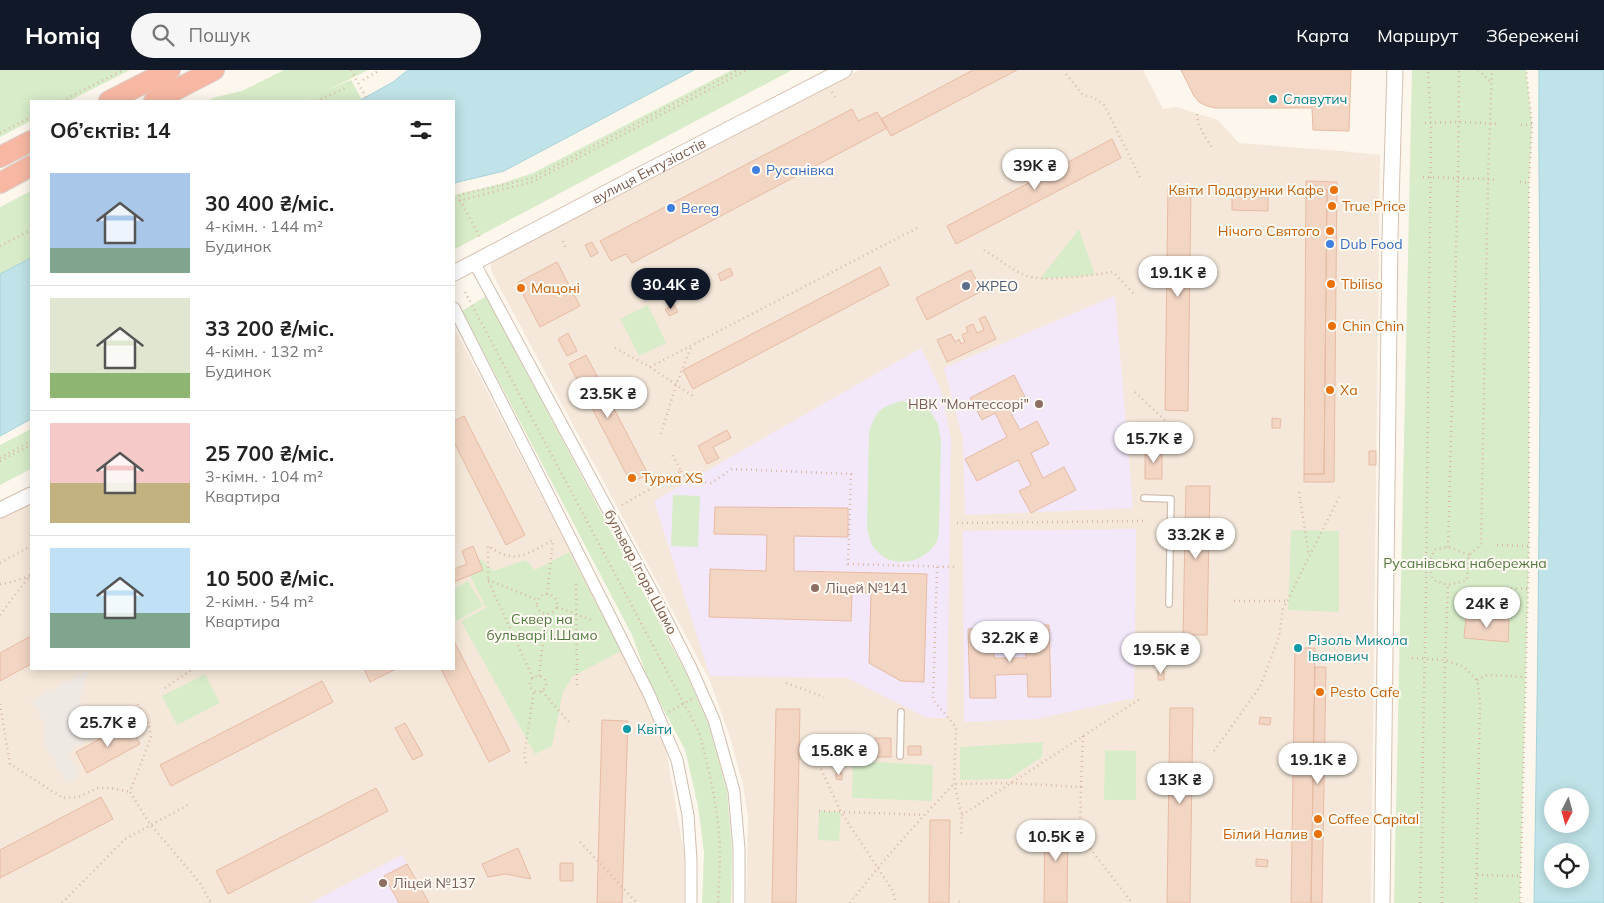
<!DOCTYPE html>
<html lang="uk">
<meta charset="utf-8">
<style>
:root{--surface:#fff;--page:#f6f6f6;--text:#222;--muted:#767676;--line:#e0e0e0;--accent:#111827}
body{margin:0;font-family:Mulish,sans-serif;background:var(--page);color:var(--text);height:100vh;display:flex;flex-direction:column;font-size:19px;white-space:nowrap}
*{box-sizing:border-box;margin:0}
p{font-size:16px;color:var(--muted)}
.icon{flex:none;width:28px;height:28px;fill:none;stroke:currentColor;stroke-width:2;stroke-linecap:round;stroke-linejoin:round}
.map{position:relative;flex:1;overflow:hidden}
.side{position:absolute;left:30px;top:30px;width:425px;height:570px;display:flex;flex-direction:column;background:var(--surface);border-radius:0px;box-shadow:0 2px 12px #0003}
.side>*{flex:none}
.needle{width:32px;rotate:186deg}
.tools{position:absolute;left:1544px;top:718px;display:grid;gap:10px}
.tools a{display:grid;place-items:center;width:45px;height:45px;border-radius:50%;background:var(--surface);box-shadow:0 2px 12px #0003;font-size:25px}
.price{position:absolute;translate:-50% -42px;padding:0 11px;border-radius:18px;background:#fff;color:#222;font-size:16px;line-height:32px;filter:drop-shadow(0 1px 2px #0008)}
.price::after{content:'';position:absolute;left:50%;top:30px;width:15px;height:11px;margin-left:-8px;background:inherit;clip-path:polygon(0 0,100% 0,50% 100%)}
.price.active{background:var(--accent);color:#fff}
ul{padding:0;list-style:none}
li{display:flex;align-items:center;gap:15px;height:125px;padding:0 20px}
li+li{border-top:1px solid var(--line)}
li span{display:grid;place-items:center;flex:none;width:140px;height:100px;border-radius:0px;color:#555}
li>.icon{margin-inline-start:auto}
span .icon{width:60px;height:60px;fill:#fffc;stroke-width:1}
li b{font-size:21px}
h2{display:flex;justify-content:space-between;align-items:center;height:60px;padding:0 20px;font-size:21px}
header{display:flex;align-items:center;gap:30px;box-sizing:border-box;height:70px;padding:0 25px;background:var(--accent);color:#fff}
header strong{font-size:24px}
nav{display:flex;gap:28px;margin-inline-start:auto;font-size:18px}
.search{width:350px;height:45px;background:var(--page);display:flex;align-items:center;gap:12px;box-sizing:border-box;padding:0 18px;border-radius:28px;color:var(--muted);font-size:19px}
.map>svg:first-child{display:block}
.residential{fill:#f5e8da}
.industrial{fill:#efe9e4}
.education{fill:#f3e8fa}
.green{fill:#d8ecc9}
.water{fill:#bfe3e8;stroke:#a5d3da;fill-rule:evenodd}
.building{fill:#f3d5c3;stroke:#e6bba3}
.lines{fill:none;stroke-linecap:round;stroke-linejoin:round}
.lane-casing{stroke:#d1beb0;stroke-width:8}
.street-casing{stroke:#d1beb0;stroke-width:13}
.secondary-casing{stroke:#d6c0b0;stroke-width:17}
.highway-casing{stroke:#dad1cd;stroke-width:22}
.path{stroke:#d9b8a5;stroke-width:2.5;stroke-dasharray:1 4;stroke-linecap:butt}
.lane{stroke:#fff;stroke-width:5.5}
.street{stroke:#fff;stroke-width:11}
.secondary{stroke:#fff;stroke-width:15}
.highway{stroke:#f7b7a3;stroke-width:20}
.path-bridge{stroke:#d9b8a5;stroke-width:2.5;stroke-dasharray:1 4;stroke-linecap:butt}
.culture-dot{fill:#0f9aa8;stroke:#fffaf3;stroke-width:2}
.shop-dot{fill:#3f7fe0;stroke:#fffaf3;stroke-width:2}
.food-dot{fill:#e8710a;stroke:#fffaf3;stroke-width:2}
.service-dot{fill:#5c6f8a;stroke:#fffaf3;stroke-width:2}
.education-dot{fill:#8d6e63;stroke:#fffaf3;stroke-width:2}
.labels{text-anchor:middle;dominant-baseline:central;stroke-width:4;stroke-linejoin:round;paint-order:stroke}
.culture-label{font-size:14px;fill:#0d838f;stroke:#fffaf3;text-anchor:start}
.shop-label{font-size:14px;fill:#366cbe;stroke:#fffaf3;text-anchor:start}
.street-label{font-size:14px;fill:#7a5c4d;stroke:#fffaf3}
.food-label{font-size:14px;fill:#c56008;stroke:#fffaf3;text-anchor:start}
.service-label{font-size:14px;fill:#4e5e75;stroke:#fffaf3;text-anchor:start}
.education-label{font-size:14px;fill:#785e54;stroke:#fffaf3;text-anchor:start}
.park-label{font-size:14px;fill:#537a41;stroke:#fffaf3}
</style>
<header>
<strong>Homiq</strong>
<div class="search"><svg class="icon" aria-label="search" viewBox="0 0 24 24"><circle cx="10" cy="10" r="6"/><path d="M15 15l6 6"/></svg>Пошук</div>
<nav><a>Карта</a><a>Маршрут</a><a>Збережені</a></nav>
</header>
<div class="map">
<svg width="1604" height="833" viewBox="0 0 1604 833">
<rect width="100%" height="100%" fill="#fdf6ec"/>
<path class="residential" d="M859,0H1143L1163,39L1176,37L1218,50L1239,73L1341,81L1380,85L1371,833H746L748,748L743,715L730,667L710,611L491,201V193L624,122Z
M454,257L642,621L666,679L684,783V833H0V448L31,431V599H454Z"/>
<path class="industrial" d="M88,601L79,635L84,655L94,667L71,679L70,686L80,705L66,713L44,673L45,654L31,630Z"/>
<path class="education" d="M1115,226L1133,438L965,445L963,370L944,298Z
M921,278L941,320L951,369L947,648H927L847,608L710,606L654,431Z
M1136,459L1134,628L1036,649L964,652L963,461Z
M402,785L429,833H310Z"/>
<path class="green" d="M0,0H130L69,31H31V51L0,67Z
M284,0H368L326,21L351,10L362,30L359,31H302L308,29L297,31H207L216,27L242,21Z
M732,0H792L455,179L454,176V125L500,114L533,103Z
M1412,0H1526L1532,54L1529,113V476L1520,833H1394Z
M31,121V188L0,204V137Z
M1079,159L1095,205L1040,209Z
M486,226L685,601L708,653L727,721L732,780L731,833H702L704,783L698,736L685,680L649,612L632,565L462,241Z
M648,235L666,273L639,286L620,249Z
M902,331L918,334L930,341L938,354L941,370L939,459C939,463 938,467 937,471C926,493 892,500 876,480C870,474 869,466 867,458L869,362C876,341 880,337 902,331Z
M31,359V399L0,415V375Z
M673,425L700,426L698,477L671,476Z
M1291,460L1339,461V542L1288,540Z
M569,482L621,581L572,607L563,622L552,676L535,684L461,551L486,538L466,498L481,489L493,501L526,490L535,500Z
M468,511L483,536L457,551L454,545V519Z
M205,604L220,633L177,655L162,626Z
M1043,672L1042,687L1009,709L960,710V677Z
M1105,680L1136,681V730H1104Z
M853,691L933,695L932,731L852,728Z
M819,741L841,742L839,771L818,770Z"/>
<path class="water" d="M408,0H694L504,101L454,113V31H359L393,12Z
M1539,0H1604V833H1534C1537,663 1539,493 1540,322C1541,215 1538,107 1539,0ZM1580,726V754H1552V726ZM1580,781V809H1552V781Z
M31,188V349L0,366V204Z"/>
<path class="building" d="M973,0H1017L891,66L881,49Z
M1181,0H1351L1349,61L1313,60L1312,38H1215L1207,36L1199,32L1194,26Z
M852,39L858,51L877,42L887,58L632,193L626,184L611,191L600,171Z
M1112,69L1121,88L956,174L947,156Z
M1306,111L1337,112L1334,412H1304V404H1324L1327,120H1306Z
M1168,116L1191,117L1188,341L1165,340Z
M1232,120L1268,121V141L1232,140Z
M1306,120H1327L1324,404H1304Z
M592,172L598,183L591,187L585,175Z
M557,192L580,236L540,257L517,213Z
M880,197L889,215L693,319L683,300Z
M730,198L733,205L721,211L718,204Z
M971,200L982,221L927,250L916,228Z
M674,235L678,242L669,246L665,239Z
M985,246L996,269L947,292L937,270L951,264L955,272L959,269L961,274L965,272L962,265L968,262L966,257L973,254L977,263L984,260L979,249Z
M568,263L577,281L567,286L558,269Z
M586,285L648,404L631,413L569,294Z
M1014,305L1025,327L1007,336L1020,360L1037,351L1049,374L1031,383L1043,408L1064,397L1076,420L1031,443L1019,421L1031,415L1018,390L977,411L965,389L1007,367L995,343L982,350L970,328Z
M464,346L525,465L506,475L454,372V351Z
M1272,348L1281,349L1280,358H1272Z
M727,360L731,368L713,377L719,388L707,394L698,376Z
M1145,378H1162V409H1145Z
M1369,381H1376V395H1369Z
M1186,416H1210L1207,565H1183Z
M715,437L848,438V467L794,466V501L927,504L924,612L901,611L869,593L871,523H852L851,551L709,547L710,499L766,501L767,465L714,464Z
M473,476L483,500L454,512V499L467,494L462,481Z
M1466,547L1509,550L1508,572L1464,568Z
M1025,555H1049L1051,627H1028L1027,604L995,605L996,628H970L968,559L993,558L994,588H1026Z
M31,566V594L0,611V583Z
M454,571L510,681L489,692L441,599H454Z
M1295,578H1315L1311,833H1291Z
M1315,597H1326L1322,833H1311Z
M364,599H396L370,612Z
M1158,600H1164V610H1158Z
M322,611L333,632L171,716L160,695Z
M1170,638H1193L1190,833H1167Z
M776,639H800L796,833H772Z
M1260,647L1271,648L1270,655L1259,654Z
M602,650L628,651L622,833H597Z
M129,653L140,674L87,703L76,682Z
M405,653L423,685L413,690L395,658Z
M875,668H891V687H875Z
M908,676H921V685H908Z
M836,703H842V710L836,709Z
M376,718L388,741L228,824L216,801Z
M101,727L113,749L0,808V780Z
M930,750H950L949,833H929Z
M1045,750L1068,751L1067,833H1044Z
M518,778L531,809L506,804L488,807L482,794Z
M1256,789L1268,790L1267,797L1256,796Z
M560,793H573V811H560Z
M407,794L429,833H399L384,806Z"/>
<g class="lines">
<defs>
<path id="lane" d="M1144,428L1171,429L1169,534
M900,686L901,642"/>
<path id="street" d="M474,192L655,527L691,598L714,650L734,721L739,779V833
M454,238L613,552L649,624L677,690L688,745L691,790V833"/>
<g id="secondary">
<path id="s1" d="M454,203L646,102L844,0"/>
<path d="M0,440L31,425"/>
<path d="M1382,833L1390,166L1395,0"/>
</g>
<path id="highway" d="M109,31L170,0
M154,31L214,0
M0,87L31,71
M0,113L31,96"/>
</defs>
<use href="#lane" class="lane-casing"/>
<use href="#street" class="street-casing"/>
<use href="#secondary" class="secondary-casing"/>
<use href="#highway" class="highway-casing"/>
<path class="path" d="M1478,0L1491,12
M1066,4L1083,25L1094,28L1104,35L1140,107
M363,10L380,0
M832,22L836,29
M62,31L123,0
M316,31L348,17
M1197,44C1198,58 1206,68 1213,79
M1425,53L1459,52L1498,54
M1521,55L1532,54
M0,63L31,47
M1423,107L1488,109L1497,110
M1520,112L1529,113
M454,128L463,124L532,108L738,0
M460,130L481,169
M454,132L532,112L747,0
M563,171L565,177
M0,176L31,160
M984,180C997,188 1010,198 1024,205C1044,213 1091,205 1113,202L1135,225
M465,222L699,662C708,696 716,729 719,764C721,787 719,810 718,833
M615,278L650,297L693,326
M650,297L917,158
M1135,322L1170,355L1180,376
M661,364L676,315L691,277
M0,388L31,371
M0,391L31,375
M681,401L687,411L711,413L732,399L851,404L848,494L956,497
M1299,422L1309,486
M622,435L681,401L671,383
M957,453L1146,451
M1497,475L1529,476
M1448,477L1458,108L1459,0
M1469,485L1448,477L1434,480L1429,497L1433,510L1448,515L1467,510L1469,485L1481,475L1488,109L1492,0
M0,493L31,476
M1413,496L1427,497
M937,497L933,630L956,657L954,714L962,745L961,765
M488,510L538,530
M0,514L8,513L30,506
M576,514L577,615
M1496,518L1527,519
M537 534a10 10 0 1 1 20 0a10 10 0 1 1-20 0Z
M547,524L553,470
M1234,531H1287
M557,537L594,551
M0,545L31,504
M1412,588L1445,590L1464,597L1477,610L1480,632L1476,833
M539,606L546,544
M530 614a8 8 0 1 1 16 0a8 8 0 1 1-16 0Z
M533,608L488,510V476C495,480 502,485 509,486C523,489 541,476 553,470
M1477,610L1487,605L1525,607
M786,613L824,627
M165,618L193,599
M542,621L569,652
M0,634L10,694L63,728L78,727L98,718H111L130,722
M138,634L149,655L151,667L130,722L150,754L200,813L211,833
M669,642L692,629
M1214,681L1260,617L1279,567L1283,539L1339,427
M526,693L524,686L534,621
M821,699L841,742L893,821L896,833
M1081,717L1083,666
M819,741L924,745
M962,745L1140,629
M580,772L637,833
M1477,805L1519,806
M959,831L961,833
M62,833L125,769L188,735
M850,833C882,791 917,752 954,714L1009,713L1081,717L1080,765L1132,833
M1420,833L1426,520L1431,57L1428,0
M1442,833L1445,590L1448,515
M1520,833L1529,476V113L1532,54L1526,0"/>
<use href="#lane" class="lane"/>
<use href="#street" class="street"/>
<use href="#secondary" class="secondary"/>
<use href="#highway" class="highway"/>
<path class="path-bridge" d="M351,0L368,31"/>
</g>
<g class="culture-dot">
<circle cx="1273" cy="29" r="5"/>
<circle cx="1298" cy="578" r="5"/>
<circle cx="627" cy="659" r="5"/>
</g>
<g class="shop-dot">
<circle cx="756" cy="100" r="5"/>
<circle cx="671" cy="138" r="5"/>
<circle cx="1330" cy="174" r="5"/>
</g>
<g class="food-dot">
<circle cx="1334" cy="120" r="5"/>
<circle cx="1332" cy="136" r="5"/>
<circle cx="1330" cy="161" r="5"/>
<circle cx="1331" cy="214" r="5"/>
<circle cx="521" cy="218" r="5"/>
<circle cx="1332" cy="256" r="5"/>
<circle cx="1330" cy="320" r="5"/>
<circle cx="632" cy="408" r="5"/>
<circle cx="1320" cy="622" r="5"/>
<circle cx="1318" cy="749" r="5"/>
<circle cx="1318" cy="764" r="5"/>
</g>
<circle class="service-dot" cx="966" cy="216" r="5"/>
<g class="education-dot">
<circle cx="1039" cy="334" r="5"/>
<circle cx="815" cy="518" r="5"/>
<circle cx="383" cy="813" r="5"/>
</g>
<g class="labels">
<g class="culture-label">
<text x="1283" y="29">Славутич</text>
<text x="1308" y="570">Різоль Микола<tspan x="1308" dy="16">Іванович</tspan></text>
<text x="637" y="659">Квіти</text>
</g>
<g class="shop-label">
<text x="766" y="100">Русанівка</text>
<text x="681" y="138">Bereg</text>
<text x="1340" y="174">Dub Food</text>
</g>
<g class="street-label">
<text stroke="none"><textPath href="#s1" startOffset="220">вулиця Ентузіастів</textPath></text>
<text transform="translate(641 502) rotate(62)">бульвар Ігоря Шамо</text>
</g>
<g class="food-label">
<text x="1324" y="120" text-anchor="end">Квіти Подарунки Кафе</text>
<text x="1342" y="136">True Price</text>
<text x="1320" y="161" text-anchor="end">Нічого Святого</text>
<text x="1341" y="214">Tbiliso</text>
<text x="531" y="218">Мацоні</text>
<text x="1342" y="256">Chin Chin</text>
<text x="1340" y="320">Ха</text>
<text x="642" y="408">Турка XS</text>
<text x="1330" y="622">Pesto Cafe</text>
<text x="1328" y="749">Coffee Capital</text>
<text x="1308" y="764" text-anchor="end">Білий Налив</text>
</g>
<g class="service-label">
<text x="976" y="216">ЖРЕО</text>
</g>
<g class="education-label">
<text x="1029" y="334" text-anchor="end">НВК "Монтессорі"</text>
<text x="825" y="518">Ліцей №141</text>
<text x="393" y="813">Ліцей №137</text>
</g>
<g class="park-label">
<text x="1465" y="493">Русанівська набережна</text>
<text x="542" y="549">Сквер на<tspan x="542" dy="16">бульварі І.Шамо</tspan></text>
</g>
</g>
</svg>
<div class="tools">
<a><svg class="needle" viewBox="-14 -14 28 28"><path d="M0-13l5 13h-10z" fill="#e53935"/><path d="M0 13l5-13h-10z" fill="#767676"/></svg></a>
<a><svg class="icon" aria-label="locate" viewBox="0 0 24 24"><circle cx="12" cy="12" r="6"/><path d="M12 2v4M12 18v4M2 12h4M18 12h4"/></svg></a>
</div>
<b class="price" style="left:1035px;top:121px">39K ₴</b>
<b class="price" style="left:1178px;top:228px">19.1K ₴</b>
<b class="price active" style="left:671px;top:240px">30.4K ₴</b>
<b class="price" style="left:608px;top:349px">23.5K ₴</b>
<b class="price" style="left:1154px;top:394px">15.7K ₴</b>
<b class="price" style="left:1196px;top:490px">33.2K ₴</b>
<b class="price" style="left:1487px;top:559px">24K ₴</b>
<b class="price" style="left:1010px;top:593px">32.2K ₴</b>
<b class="price" style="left:1161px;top:605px">19.5K ₴</b>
<b class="price" style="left:108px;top:678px">25.7K ₴</b>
<b class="price" style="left:839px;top:706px">15.8K ₴</b>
<b class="price" style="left:1318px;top:715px">19.1K ₴</b>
<b class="price" style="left:1180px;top:735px">13K ₴</b>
<b class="price" style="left:1056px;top:792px">10.5K ₴</b>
<section class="side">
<h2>Об’єктів: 14<svg class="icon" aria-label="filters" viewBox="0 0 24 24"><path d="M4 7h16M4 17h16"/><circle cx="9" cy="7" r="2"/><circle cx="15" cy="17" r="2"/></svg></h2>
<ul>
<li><span style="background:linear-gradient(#a9c7e8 75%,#7fa58c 0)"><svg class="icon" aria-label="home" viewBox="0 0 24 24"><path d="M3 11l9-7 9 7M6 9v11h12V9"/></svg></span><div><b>30 400 ₴/міс.</b><p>4-кімн. · 144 m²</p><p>Будинок</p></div></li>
<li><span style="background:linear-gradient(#dfe7d0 75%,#8fb573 0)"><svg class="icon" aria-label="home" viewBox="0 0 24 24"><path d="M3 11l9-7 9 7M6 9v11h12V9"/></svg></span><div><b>33 200 ₴/міс.</b><p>4-кімн. · 132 m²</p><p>Будинок</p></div></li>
<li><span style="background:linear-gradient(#f6c9c9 60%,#c2b280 0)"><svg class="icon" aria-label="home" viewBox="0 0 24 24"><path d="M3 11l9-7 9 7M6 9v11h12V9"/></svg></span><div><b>25 700 ₴/міс.</b><p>3-кімн. · 104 m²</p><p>Квартира</p></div></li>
<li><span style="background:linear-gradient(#bfe0f5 65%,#7fa58c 0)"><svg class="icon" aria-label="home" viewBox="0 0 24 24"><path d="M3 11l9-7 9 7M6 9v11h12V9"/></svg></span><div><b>10 500 ₴/міс.</b><p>2-кімн. · 54 m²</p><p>Квартира</p></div></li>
</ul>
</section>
</div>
